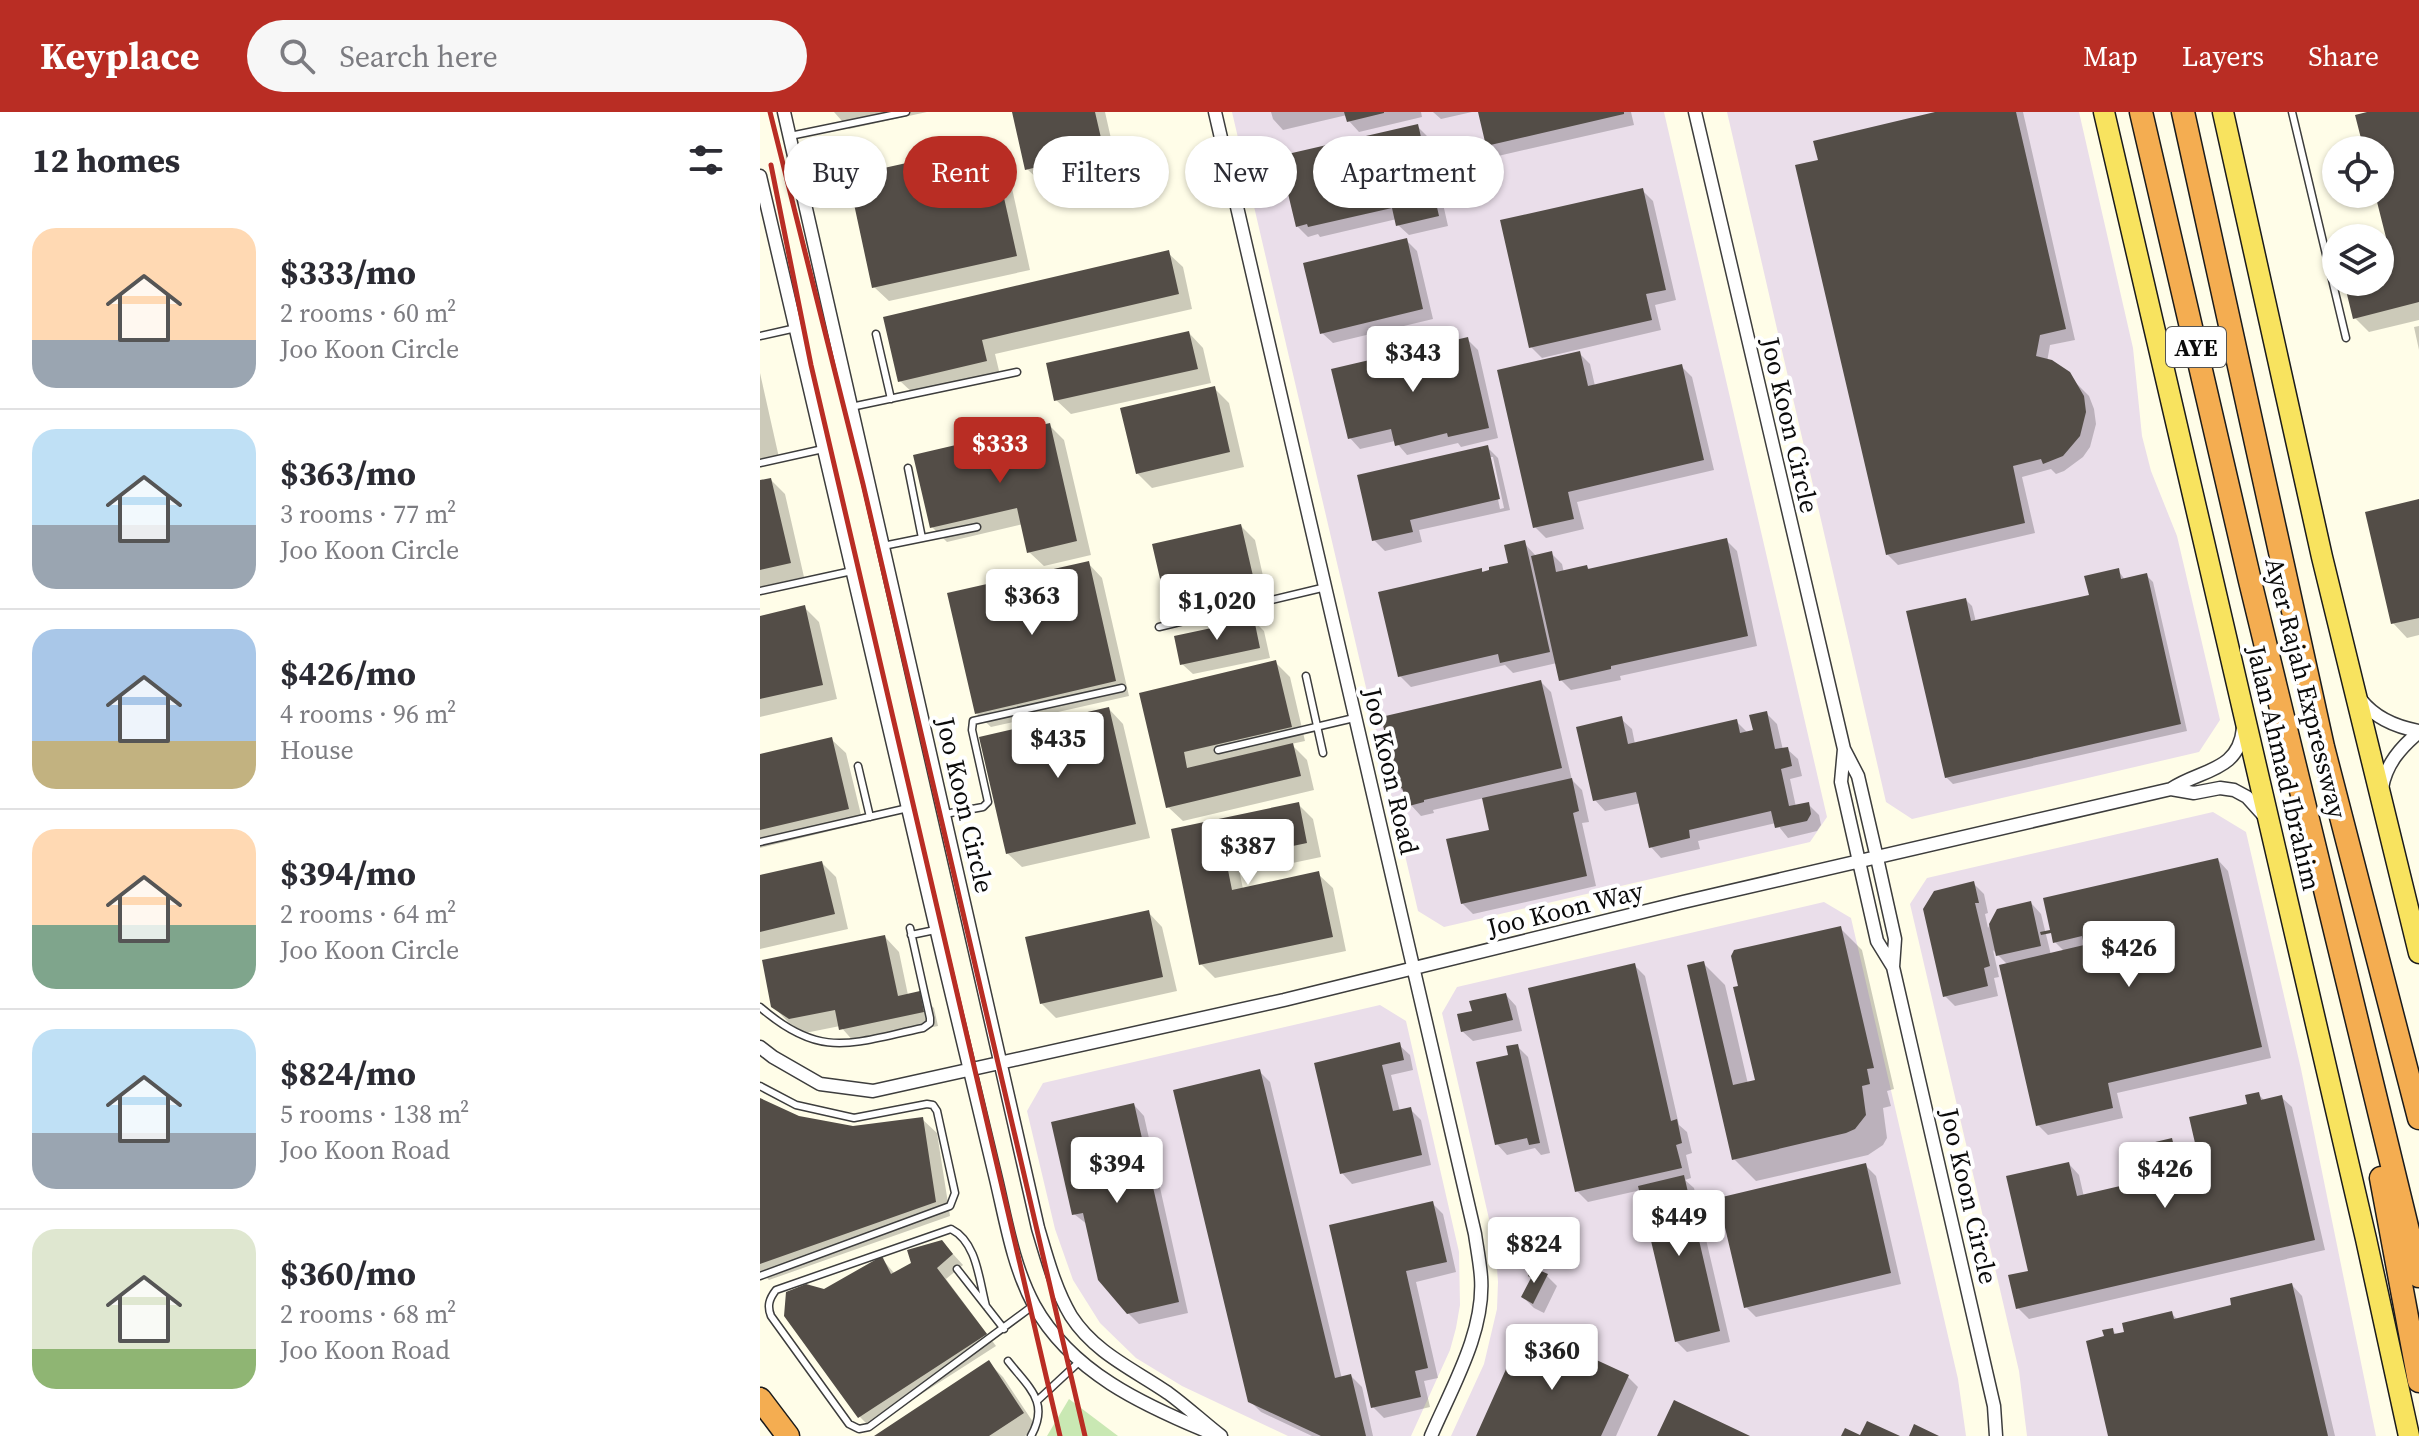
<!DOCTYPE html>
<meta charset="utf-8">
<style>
:root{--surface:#fff;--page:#f7f7f7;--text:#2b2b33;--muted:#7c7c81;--line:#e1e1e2;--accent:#b92d24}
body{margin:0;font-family:"Source Serif 4",serif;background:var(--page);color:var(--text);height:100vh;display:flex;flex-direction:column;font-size:30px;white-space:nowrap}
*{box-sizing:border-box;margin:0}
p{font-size:26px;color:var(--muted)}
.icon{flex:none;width:44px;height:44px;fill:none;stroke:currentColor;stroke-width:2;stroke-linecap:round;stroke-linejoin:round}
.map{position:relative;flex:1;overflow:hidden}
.details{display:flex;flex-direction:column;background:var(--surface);width:760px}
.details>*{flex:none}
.guide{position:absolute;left:24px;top:24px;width:760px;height:72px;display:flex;gap:16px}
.fabs{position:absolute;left:1562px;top:24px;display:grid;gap:16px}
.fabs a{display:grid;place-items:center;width:72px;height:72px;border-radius:50%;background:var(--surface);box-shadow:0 2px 6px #0004;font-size:40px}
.price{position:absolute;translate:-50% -68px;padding:0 18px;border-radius:8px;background:#fff;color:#222;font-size:26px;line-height:52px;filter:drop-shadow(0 2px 4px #0008)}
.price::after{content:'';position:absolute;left:50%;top:48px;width:24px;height:18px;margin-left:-12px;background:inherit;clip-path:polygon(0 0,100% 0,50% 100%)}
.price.active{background:var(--accent);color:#fff}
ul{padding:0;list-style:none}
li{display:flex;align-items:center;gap:24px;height:200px;padding:0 32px}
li+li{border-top:2px solid var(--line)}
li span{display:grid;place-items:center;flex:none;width:224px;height:160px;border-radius:24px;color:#555}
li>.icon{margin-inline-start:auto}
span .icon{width:96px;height:96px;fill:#fffc;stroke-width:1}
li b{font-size:34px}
h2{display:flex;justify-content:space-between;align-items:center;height:96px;padding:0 32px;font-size:34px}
.chip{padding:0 28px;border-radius:36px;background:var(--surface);box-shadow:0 2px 6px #0004;font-size:28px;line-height:72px}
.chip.active{background:var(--accent);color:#fff}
header{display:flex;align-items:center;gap:48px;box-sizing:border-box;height:112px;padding:0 40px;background:var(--accent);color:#fff}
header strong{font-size:38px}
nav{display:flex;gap:44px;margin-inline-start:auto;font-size:28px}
.search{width:560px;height:72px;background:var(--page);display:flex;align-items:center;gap:20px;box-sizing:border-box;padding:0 28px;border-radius:44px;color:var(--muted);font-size:30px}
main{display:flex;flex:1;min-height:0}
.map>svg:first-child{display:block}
.industrial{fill:#eadeea}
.green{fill:#c9e8b3}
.shadow{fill:#0003;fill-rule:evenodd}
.building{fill:#534d47}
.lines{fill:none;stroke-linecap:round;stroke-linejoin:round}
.service-casing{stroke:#3d3d3d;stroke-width:9}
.minor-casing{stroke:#3d3d3d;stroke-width:15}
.primary-casing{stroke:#1b1b1b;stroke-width:23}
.motorway-casing{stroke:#1b1b1b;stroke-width:25}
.service{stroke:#fff;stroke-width:6}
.minor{stroke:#fff;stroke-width:12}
.primary{stroke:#f8e35f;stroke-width:20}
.motorway{stroke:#f4ad51;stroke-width:22}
.rail{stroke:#b92d24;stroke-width:5}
.labels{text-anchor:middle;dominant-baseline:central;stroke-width:8;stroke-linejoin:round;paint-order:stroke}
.shield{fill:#fff;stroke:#545454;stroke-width:2}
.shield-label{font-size:24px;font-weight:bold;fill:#0a0a0a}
.street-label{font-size:26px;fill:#0a0a0a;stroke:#fff}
</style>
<header>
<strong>Keyplace</strong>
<div class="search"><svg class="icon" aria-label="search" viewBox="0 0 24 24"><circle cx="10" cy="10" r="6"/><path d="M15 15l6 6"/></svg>Search here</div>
<nav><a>Map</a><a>Layers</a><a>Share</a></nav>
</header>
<main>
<section class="details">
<h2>12 homes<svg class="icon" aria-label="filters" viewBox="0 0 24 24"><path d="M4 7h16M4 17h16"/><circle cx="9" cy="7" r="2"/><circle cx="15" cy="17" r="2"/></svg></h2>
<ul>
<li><span style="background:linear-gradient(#ffd9b3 70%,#9aa5b1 0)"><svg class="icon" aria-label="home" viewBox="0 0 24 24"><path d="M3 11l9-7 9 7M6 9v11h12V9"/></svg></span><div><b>$333/mo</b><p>2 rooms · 60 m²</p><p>Joo Koon Circle</p></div></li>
<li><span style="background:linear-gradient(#bfe0f5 60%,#9aa5b1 0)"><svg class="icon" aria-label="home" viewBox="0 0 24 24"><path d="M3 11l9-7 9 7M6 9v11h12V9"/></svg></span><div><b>$363/mo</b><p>3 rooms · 77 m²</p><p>Joo Koon Circle</p></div></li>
<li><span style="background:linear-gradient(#a9c7e8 70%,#c2b280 0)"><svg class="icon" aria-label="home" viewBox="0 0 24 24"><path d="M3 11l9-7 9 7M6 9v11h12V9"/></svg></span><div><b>$426/mo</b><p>4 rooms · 96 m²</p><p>House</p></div></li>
<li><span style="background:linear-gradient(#ffd9b3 60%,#7fa58c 0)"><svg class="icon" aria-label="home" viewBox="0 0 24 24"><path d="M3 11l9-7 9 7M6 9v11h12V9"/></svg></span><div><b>$394/mo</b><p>2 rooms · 64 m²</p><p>Joo Koon Circle</p></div></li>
<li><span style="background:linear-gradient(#bfe0f5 65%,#9aa5b1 0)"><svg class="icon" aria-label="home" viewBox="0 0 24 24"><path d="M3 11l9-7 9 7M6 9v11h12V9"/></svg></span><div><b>$824/mo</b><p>5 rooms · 138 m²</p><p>Joo Koon Road</p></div></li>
<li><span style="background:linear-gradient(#dfe7d0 75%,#8fb573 0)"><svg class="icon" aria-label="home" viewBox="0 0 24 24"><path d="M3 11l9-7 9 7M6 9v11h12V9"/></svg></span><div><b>$360/mo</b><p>2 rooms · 68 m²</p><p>Joo Koon Road</p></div></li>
</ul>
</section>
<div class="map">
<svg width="1659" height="1324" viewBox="0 0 1659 1324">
<rect width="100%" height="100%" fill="#fffde8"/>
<path class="industrial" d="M472,0H904L1067,705L1050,730L684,815L658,799Z
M967,0H1319L1373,236L1382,324L1391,359L1417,424L1460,608L1439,640L1152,707L1126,690Z
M1453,700L1486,720L1541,957L1616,1324H1267L1259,1259L1150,792L1167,766Z
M1064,790L1091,806L1198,1267L1206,1324H691L724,1252L737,1197L738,1170L736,1143L729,1107L682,901L697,875Z
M620,893L646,909L699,1140L700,1193L696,1216L690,1238L651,1324H528L422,1274L376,1246L340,1211L313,1168L295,1117L267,999L283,971Z"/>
<path class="green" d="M309,1287L358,1324H287Z"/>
<path class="shadow" d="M74,0H167L89,17Z
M254,0H345L357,53L282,71L267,57Z
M511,0H661L662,5L599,20L589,9L587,3L523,18L513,7Z
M673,0H712L681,7Z
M720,0H871L874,13L738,44L728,33Z
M1184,0H1263L1315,228L1290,233L1287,250L1300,255L1329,284L1334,297L1336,312L1330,335L1323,345L1304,359L1296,362L1291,357L1262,365L1275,421L1138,453L1127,442L1060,50Z
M1615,0H1659V208L1609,220L1595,206L1586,170H1620V158L1635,154L1617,82H1620V38H1606Z
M657,14L668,25L688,114L649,123L638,113L637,107L560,125L558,122L548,125L537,114Z
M232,34L246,49L270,158L129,189L114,175Z
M882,78L893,89L916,188L895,193L901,218L782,246L771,235Z
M646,128L657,139L673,207L573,231L562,221Z
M408,141L423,155L432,197L235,242L240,263L155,283L140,269L126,207Z
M1659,214V238L1654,215Z
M429,221L443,236L451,271L311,302L296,288Z
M707,227L718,238L738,326L701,335L698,331L647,343L635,329L600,337L590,326Z
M819,241L830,252L835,274L921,254L932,265L954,358L817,390L824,417L786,426L775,415Z
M0,261L20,350L0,355Z
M454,276L469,291L484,355L392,376L377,361Z
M289,313L304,328L331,443L284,454L269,440L263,412L187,430L172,415Z
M727,335L738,346L750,398L659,418L662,430L625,439L614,428ZM729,345H733L744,396L740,397Z
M11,368L25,382L44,465L0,475V370Z
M1659,389V523L1647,526L1633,511Z
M481,414L495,428L509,491L424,510L409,496Z
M966,428L977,439L997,534L860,564L861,568L811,578L801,568L797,551L753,561L745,553L651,575L640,564L721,458L724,461L750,452L764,431L776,444L791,441L802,452L804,461L827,455L830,458Z
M328,451L342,466L369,584L231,615L216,601Z
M1358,458L1365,468L1386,463L1393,470L1427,619L1193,672L1186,665L1206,488L1212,494L1216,510L1331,484Z
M44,495L59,510L77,587L0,605V506Z
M494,509L504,519L510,546L433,562L422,552Z
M515,550L530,565L545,629L531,632L547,648L554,678L423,709L408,695L381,582Z
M781,570L791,580L812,668L822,678L829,710L822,711L836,774L713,802L702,791L731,720L724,686L673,698L674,701L661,704L651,693L646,682L640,676Z
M349,597L363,612L390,726L262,755L247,741Z
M1006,601L1017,612L1023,638L1027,637L1038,647L1042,664L1030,667L1036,695L1048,692L1059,703L1061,713L1057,719L1028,726L1016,711L938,729L940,737L901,746L891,735L881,691L845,699L835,688L861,607L872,617L875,632L976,609L987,620H995Z
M71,627L86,641L103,711L0,736V644Z
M538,692L553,707L561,745L480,762L483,777L558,762L573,776L586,839L455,866L441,852L413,719Z
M1458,748L1468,759L1511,946L1357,981L1363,1006L1288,1023L1278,1013L1248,853L1233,838L1239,865L1234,866L1238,884L1195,894L1185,884L1213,771L1224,782L1228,801L1225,802L1228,816L1238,799L1271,791L1281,802L1291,843L1305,840L1295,830Z
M62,751L76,765L88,817L0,837V765Z
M388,800L402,815L417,879L296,906L281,891Z
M1080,816L1102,838L1134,977L1127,979L1131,994L1123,996L1127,1026L1123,1033L1108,1043L996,1069L974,1047L943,851L965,873L988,972L997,970Z
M125,825L139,840L148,883L159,881L174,896L178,914L95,931L80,914L45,921L28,910L13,894Z
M874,853L885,864L919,1013L927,1020L932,1041L926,1043L931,1066L925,1068L934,1076L970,1230L927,1240L916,1229L881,1078L828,1090L817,1079Z
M746,883L756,894L762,919L713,929L702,919L714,900Z
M639,933L650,943L653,958L631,963L640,1000L650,997L661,1008L671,1053L592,1072L582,1061L556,952Z
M757,934L768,945L790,1041L781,1043L775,1036L747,1043L737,1032L750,944Z
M499,959L510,970L582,1267L591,1264L602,1275L613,1324H552L501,1300L490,1289Z
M1498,982L1505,989L1521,985L1532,995L1565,1138L1269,1207L1258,1196L1309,1052L1319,1063L1324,1085L1401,1067L1411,1028L1422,1039L1430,1075L1446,1071Z
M0,989L39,1006L93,1016L162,1007L177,1021L190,1104L9,1168L0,1159Z
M374,993L384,1004L428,1201L379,1212L368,1201L328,1113L314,1102Z
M1105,1053L1116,1064L1141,1172L996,1205L986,1195Z
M672,1091L683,1102L696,1160L656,1170L678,1266L664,1269L670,1295L624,1306L613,1295L572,1114Z
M182,1130L203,1153L186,1167L236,1234L110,1315L100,1305L64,1179L122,1147L135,1162L153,1152Z
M787,1164L797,1174L784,1201L774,1196L763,1185L772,1166Z
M1532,1173L1542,1184L1575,1324H1350L1346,1226L1352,1218L1358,1224L1412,1202L1418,1208L1474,1195Z
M228,1250L243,1265L277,1316L265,1324H118Z
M868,1265L878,1275L856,1324H718Z"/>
<path class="building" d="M252,0H335L344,39L265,58Z
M584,0H624V1L587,10Z
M718,0H864V2L726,34Z
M1175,0H1256L1306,217L1280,223L1276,244L1292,248L1310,260L1324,284L1326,300L1320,324L1303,344L1283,352L1281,347L1253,354L1265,411L1126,443L1035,53L1058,48L1053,29Z
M1607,0H1659V190L1593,207L1584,170H1620V156L1633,153L1615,82H1620V38H1604L1595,3Z
M658,12L679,104L636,114L632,96L548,115L547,112L536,115L519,44Z
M232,32L257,144L112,176L88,64Z
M883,76L906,178L886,182L892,208L769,236L740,108Z
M647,126L663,197L560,222L543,151Z
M409,138L419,182L222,228L227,249L138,270L123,205Z
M429,219L438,257L294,289L286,251Z
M708,225L729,316L688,325L687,321L635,334L631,317L588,327L571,257Z
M820,239L828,274L922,252L944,348L808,380L814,407L773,416L737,258Z
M455,274L470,340L376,362L360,296Z
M290,311L317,429L267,441L257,396L170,416L153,343Z
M728,333L740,387L650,408L653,420L612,429L597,363Z
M11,366L31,451L0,458V368Z
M1659,387V506L1631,512L1605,400Z
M481,412L496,477L407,497L392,432Z
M967,426L988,524L851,554V557L799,569L771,444L792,439L796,460L827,453L828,457Z
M765,428L790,540L740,551L738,542L638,565L618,480L722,456V460L729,458V455L748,451L744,433Z
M329,449L356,569L215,602L187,481Z
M1359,456L1361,467L1387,461L1421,612L1185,666L1146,499L1206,486L1211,509L1329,483L1324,464Z
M45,493L63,573L0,587V504Z
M494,507L500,536L420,553L414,524Z
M516,548L532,615L424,640L427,656L533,631L541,664L406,696L379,581Z
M781,568L802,656L664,688V690L649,694L642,676L638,677L621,605Z
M349,595L376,712L246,742L219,625Z
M1007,599L1015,637L1028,635L1030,644L1032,654L1021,657L1029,694L1049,690L1051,702L1047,709L1015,716L1011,699L929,718L930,726L889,736L876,680L833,689L816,615L862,604L868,632L977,607L980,621L993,618L989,603Z
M72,625L89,697L0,718V642Z
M812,666L819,699L813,701L827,764L701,792L686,727L729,718L722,686Z
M539,690L547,731L466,748L472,778L559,759L573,825L439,853L411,717Z
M1458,746L1502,935L1348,971L1353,996L1276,1014L1239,853L1324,833L1322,824L1293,831L1291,821L1281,823L1280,820L1290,818L1283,786Z
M62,749L75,802L0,820V763Z
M1214,769L1219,791H1215L1230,854L1224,856L1228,874L1183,885L1163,797L1174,779Z
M1271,789L1281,834L1236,844L1229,812L1237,797Z
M389,798L403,865L280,892L265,825Z
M1081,814L1114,956L1107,957L1110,972L1102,974L1106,1003L1095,1017L1086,1021L972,1048L927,853L944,849L973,973L995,968L973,875L978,874L971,844L974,838Z
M125,823L138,884L160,879L164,900L79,918L75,898L29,907L11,895L2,848Z
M875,851L911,1009L917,1007L922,1031L916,1033L922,1056L815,1080L768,876Z
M746,881L753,908L701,920L697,902L712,899L709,889Z
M640,930L644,948L622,953L633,999L651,995L662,1043L580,1062L554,951Z
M758,932L780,1031L769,1033L767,1026L735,1033L716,950L748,943L746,934Z
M500,957L575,1266L591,1262L606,1324H561L488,1290L413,978Z
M1499,980L1501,988L1522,983L1555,1128L1256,1197L1248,1163L1268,1159L1246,1064L1309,1050L1317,1084L1399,1065L1391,1031L1412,1026L1423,1074L1444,1070L1429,1005L1487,992L1485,983Z
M0,986L39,1004L93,1014L163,1005L176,1090L0,1152Z
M374,991L419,1190L367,1202L338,1168L323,1101L312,1103L291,1010Z
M1106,1051L1131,1161L984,1196L958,1086Z
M924,1063L960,1219L915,1230L878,1074Z
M673,1089L687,1150L646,1159L668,1256L655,1259L661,1285L611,1296L569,1113Z
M182,1128L193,1142L177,1156L227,1222L98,1306L24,1204L26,1180L46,1172L64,1177L122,1144L131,1162L151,1151L147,1138Z
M772,1155L788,1162L773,1192L761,1185L771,1166L768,1164Z
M1532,1171L1568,1324H1348L1326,1229L1344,1224L1342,1218L1353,1216L1354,1222L1364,1220L1362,1211L1412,1199L1414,1207L1471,1193L1470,1186Z
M765,1215L869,1263L841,1324H716Z
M229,1248L264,1301L229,1324H114Z
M914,1288L990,1324H897Z
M1107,1309L1140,1324H1081L1085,1316L1100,1323Z
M1154,1312L1179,1324H1149Z"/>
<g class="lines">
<defs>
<path id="service" d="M1532,0L1586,226
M30,24L146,0
M116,222L131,287
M0,224L36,216
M91,295L257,260
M0,351L63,337
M148,356L162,426
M123,434L217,415
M0,479L92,459
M399,515L566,475
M546,564L563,641
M458,638L594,606
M98,654L110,705
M185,702L223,695L228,690L212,618L213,609L362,576
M0,730L148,696
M151,823L175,818
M0,895C61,948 91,931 163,916L170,911V906L150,816
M0,974L36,993L94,1006L167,992L173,993L177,999L195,1081L190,1094L0,1164
M197,1157L244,1217
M226,1194C219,1168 217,1130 191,1117L16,1178C9,1187 7,1194 11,1204L89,1312L99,1317L109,1315L274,1193
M248,1249C269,1276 290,1290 271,1324
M278,1288L320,1249"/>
<path id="minor" d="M24,0L278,1116C287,1146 295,1177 311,1204C335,1241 373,1257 408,1281C426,1294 443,1310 461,1324
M455,0L715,1122C717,1136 720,1151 721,1165C725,1220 692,1275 671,1324
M935,0L1084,637L1098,664L1117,746L1135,827L1133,855
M0,64C61,326 122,588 184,850C201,922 218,994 236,1067C246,1109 253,1154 274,1193C311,1260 383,1293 451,1321
M1601,588C1616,607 1636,615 1659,619
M1084,637L1081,670L1117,829L1133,855L1234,1294L1236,1324
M1622,676C1626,652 1641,635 1659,620
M1411,677L1434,681L1460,676L1474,678L1487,685L1505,705
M0,935L13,945L60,972L113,979L524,888L923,790L1411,677C1441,657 1479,660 1483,616"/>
<path id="primary" d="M1344,0L1606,1127L1649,1324
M1463,0L1562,445L1659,841"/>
<path id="motorway" d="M1381,0L1490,469L1659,1164
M1423,0L1563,635L1659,1006
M1621,1066L1659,1269
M0,1287L28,1324"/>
</defs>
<use href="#service" class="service-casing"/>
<use href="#minor" class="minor-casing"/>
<use href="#primary" class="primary-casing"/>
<use href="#motorway" class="motorway-casing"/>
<use href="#service" class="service"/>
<use href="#minor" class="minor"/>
<use href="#primary" class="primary"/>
<use href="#motorway" class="motorway"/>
<path class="rail" d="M10,0L103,372L325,1324
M11,53L51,253L300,1324"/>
</g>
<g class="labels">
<rect class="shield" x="1406" y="215" width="60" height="40" rx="6"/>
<g class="shield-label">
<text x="1436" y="235">AYE</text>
</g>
<g class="street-label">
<text transform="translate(1030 313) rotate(77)">Joo Koon Circle</text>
<text transform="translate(1546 576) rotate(76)">Ayer Rajah Expressway</text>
<text transform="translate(1524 656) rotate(77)">Jalan Ahmad Ibrahim</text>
<text transform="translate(631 659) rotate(77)">Joo Koon Road</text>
<text transform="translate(205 693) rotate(77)">Joo Koon Circle</text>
<text transform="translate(805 797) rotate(-14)">Joo Koon Way</text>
<text transform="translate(1209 1084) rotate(77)">Joo Koon Circle</text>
</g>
</g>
</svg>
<div class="fabs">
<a><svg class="icon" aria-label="locate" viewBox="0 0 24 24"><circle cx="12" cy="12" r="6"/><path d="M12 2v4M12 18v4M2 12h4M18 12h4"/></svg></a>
<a><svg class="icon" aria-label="layers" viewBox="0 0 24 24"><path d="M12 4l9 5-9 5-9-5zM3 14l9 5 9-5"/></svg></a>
</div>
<b class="price" style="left:653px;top:282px">$343</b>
<b class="price active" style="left:240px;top:373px">$333</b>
<b class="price" style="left:272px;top:525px">$363</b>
<b class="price" style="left:457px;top:530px">$1,020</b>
<b class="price" style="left:298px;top:668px">$435</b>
<b class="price" style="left:488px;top:775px">$387</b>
<b class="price" style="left:1369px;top:877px">$426</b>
<b class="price" style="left:357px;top:1093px">$394</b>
<b class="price" style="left:1405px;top:1098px">$426</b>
<b class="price" style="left:919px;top:1146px">$449</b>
<b class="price" style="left:774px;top:1173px">$824</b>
<b class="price" style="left:792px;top:1280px">$360</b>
<div class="guide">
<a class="chip">Buy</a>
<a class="chip active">Rent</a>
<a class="chip">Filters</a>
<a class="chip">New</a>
<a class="chip">Apartment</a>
</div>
</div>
</main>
